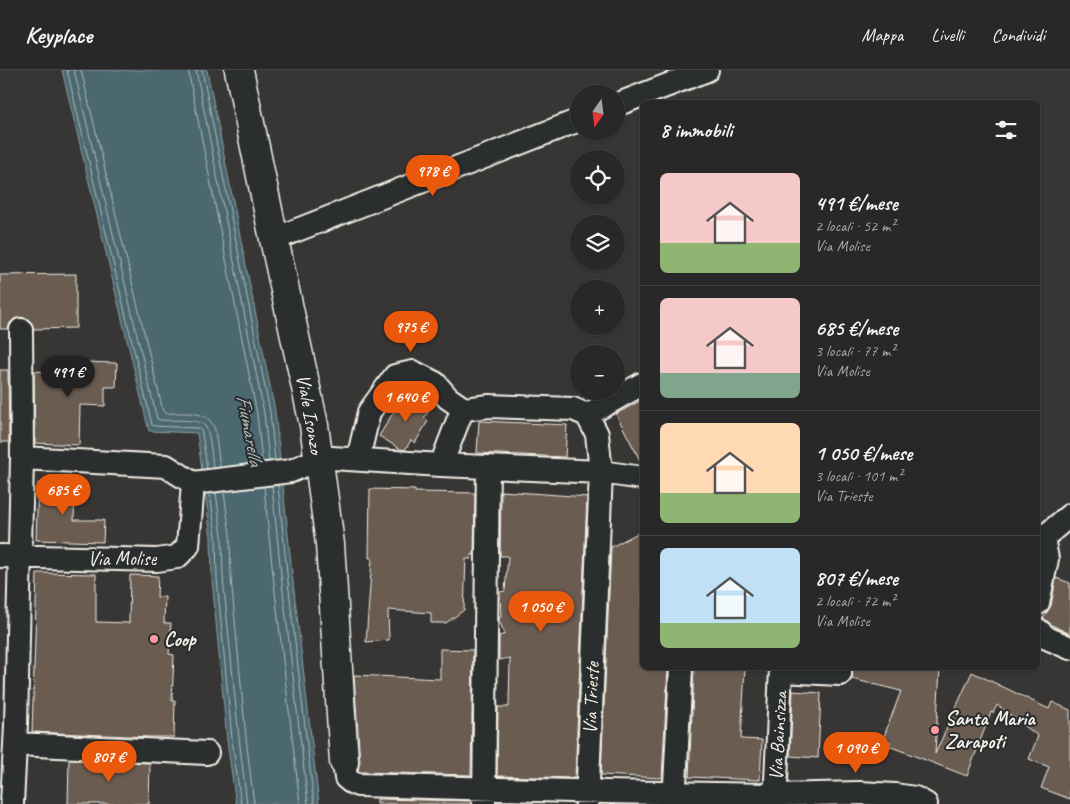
<!DOCTYPE html>
<html lang="it">
<meta charset="utf-8">
<style>
:root{--surface:#292828;--page:#313030;--text:#f1f3f6;--muted:#a5a6a8;--line:#454445;--accent:#ea580c}
body{margin:0;font-family:Caveat,sans-serif;background:var(--page);color:var(--text);height:100vh;display:flex;flex-direction:column;font-size:19px;white-space:nowrap}
*{box-sizing:border-box;margin:0}
p{font-size:16px;color:var(--muted)}
.icon{flex:none;width:28px;height:28px;fill:none;stroke:currentColor;stroke-width:2;stroke-linecap:round;stroke-linejoin:round}
.map{position:relative;flex:1;overflow:hidden}
.details{position:absolute;left:640px;top:30px;width:400px;height:570px;display:flex;flex-direction:column;background:var(--surface);border-radius:8px;box-shadow:0 1px 4px #0004,0 0 0 1px var(--line)}
.details>*{flex:none}
.needle{width:32px;rotate:194deg}
.fabs{position:absolute;left:570px;top:15px;display:grid;gap:10px}
.fabs a{display:grid;place-items:center;width:55px;height:55px;border-radius:50%;background:var(--surface);box-shadow:0 1px 4px #0004,0 0 0 1px var(--line);font-size:25px}
.price{position:absolute;translate:-50% -42px;padding:0 11px;border-radius:18px;background:var(--accent);color:#fff;font-size:16px;line-height:32px;filter:drop-shadow(0 1px 2px #0008)}
.price::after{content:'';position:absolute;left:50%;top:30px;width:15px;height:11px;margin-left:-8px;background:inherit;clip-path:polygon(0 0,100% 0,50% 100%)}
.price.on{background:#222;color:#fff}
ul{padding:0;list-style:none}
li{display:flex;align-items:center;gap:15px;height:125px;padding:0 20px}
li+li{border-top:1px solid var(--line)}
li span{display:grid;place-items:center;flex:none;width:140px;height:100px;border-radius:8px;color:#555}
li>.icon{margin-inline-start:auto}
span .icon{width:60px;height:60px;fill:#fffc;stroke-width:1}
li b{font-size:21px}
h2{display:flex;justify-content:space-between;align-items:center;height:60px;padding:0 20px;font-size:21px}
header{display:flex;align-items:center;gap:30px;box-sizing:border-box;height:70px;padding:0 25px;background:var(--surface);border-bottom:1px solid var(--line)}
header strong{font-size:24px}
nav{display:flex;gap:28px;margin-inline-start:auto;font-size:18px}
.map>svg:first-child{display:block}
.water{fill:#4b6770;stroke:#8f9ea0}
.lines{fill:none;stroke-linecap:round;stroke-linejoin:round}
.shore{stroke:#b0bab8;stroke-width:1}
.building{fill:#6a5b51;stroke:#f4f1e8}
.street-casing{stroke:#f4f1e8;stroke-width:26}
.secondary-casing{stroke:#f4f1e8;stroke-width:31}
.street{stroke:#2a2d2e;stroke-width:22}
.secondary{stroke:#2a2d2e;stroke-width:28}
.poi-dot{fill:#ff9aa2;stroke:#2a2d2e;stroke-width:2}
.labels{text-anchor:middle;dominant-baseline:central;stroke-width:4;stroke-linejoin:round;paint-order:stroke}
.street-label{font-size:20px;fill:#f4f1e8;stroke:#2a2d2e}
.poi-label{font-size:20px;font-weight:bold;fill:#f4f1e8;stroke:#2a2d2e;text-anchor:start}
.water-label{font-size:21px;font-style:italic;fill:#b0bab8;stroke:#2a2d2e}
</style>
<header>
<strong>Keyplace</strong>
<nav><a>Mappa</a><a>Livelli</a><a>Condividi</a></nav>
</header>
<div class="map">
<svg width="1070" height="734" viewBox="0 0 1070 734">
<rect width="100%" height="100%" fill="#373635"/>
<filter id="ink" filterUnits="userSpaceOnUse"><feTurbulence type="fractalNoise" baseFrequency=".02" numOctaves="2"/><feDisplacementMap in="SourceGraphic" scale="10" xChannelSelector="R" yChannelSelector="G"/><feConvolveMatrix kernelMatrix="1 2 1 2 8 2 1 2 1" color-interpolation-filters="sRGB"/></filter>
<g filter="url(#ink)">
<path class="water" d="M62,0H207L275,341L292,503L319,734H236L227,670L212,509L211,467L197,363L149,361Z"/>
<g class="lines">
<path class="shore" d="M67,0L152,355L154,356L196,358L200,359L202,363L207,399
M74,0L157,349L160,350C170,351 199,348 205,356C210,362 212,389 213,398
M81,0L163,341L165,343C183,344 209,338 215,360L220,397
M188,0L257,344L262,392
M196,0L264,343L269,391
M202,0L270,342L275,390
M278,415L287,503L314,734
M272,416L281,504L308,734
M264,417L273,505L300,734
M224,422L230,465L231,508L246,668L254,734
M210,423L216,466L217,509L232,669L241,734
M216,423L222,466L223,508L239,668L247,734"/>
</g>
<path class="building" d="M76,204V258L34,259L32,253L28,249L20,247L14,249L10,253L8,259H0V205Z
M49,291L117,293L116,317H105V336L80,335L79,375L35,373L34,301L49,302Z
M0,300H8L9,372H0Z
M405,323L431,338L424,348L428,351L415,373L411,370L405,380L400,379L379,366Z
M642,330V394L616,344Z
M479,351L567,355L565,387L477,383Z
M38,413L75,414L74,450H104L103,472L36,470Z
M370,419L415,420V422L475,423L474,485H471V489H466L464,540L446,553H431V543L388,540L389,570L366,572L372,488H369Z
M501,421L587,427L575,708L497,706L498,637H509L510,588L499,590V566L505,564L499,551V547H501L500,522L505,521L508,486H500Z
M642,461V598H668L662,708L601,705L611,477Z
M37,503L96,504V552L129,553L130,505L158,506L157,527H165L164,553H171L169,584L174,585L172,631H175L174,667H151L32,662Z
M1056,508L1070,513V564L1052,555L1043,548L1051,536Z
M440,579L473,580L471,705L361,702L358,701L360,691L354,605L440,609Z
M694,598H745L741,669L762,670L760,710L689,707Z
M853,598H940L935,684L972,602L1049,639L1052,632L1070,640V729L1041,718L1049,697L1029,689L1038,666L997,635L993,643L991,642L967,706L889,676L891,672L883,669L901,621L852,609Z
M793,621L821,623L818,688L790,686Z
M69,690L150,693L149,734H68Z
M377,729L471,731V734H377Z"/>
<g class="lines">
<defs>
<path id="street" d="M616,35L707,0
M274,169L579,50
M587,345L642,314
M22,388L166,396L193,413L291,401L318,389L332,388L441,395L601,402L642,408
M358,389L369,342L395,306L413,302L435,313L448,328L464,339
M441,395L459,348L464,339L489,336L573,339L587,345L597,364L601,402L587,734
M1038,464L1043,468L1070,445
M0,486L157,490L177,487L188,476L193,413
M1038,533L1047,489L1043,468
M1038,560L1047,568L1070,578
M781,601L840,604V598
M15,674L207,683
M344,692L346,708L351,712L358,715L606,722L775,725L859,723L895,725L915,728L926,734
M484,733L488,397
M12,734L16,655L22,388L21,260
M674,734L681,598
M775,734L781,598"/>
<path id="secondary" d="M239,0L274,169L314,355L330,474L344,692"/>
</defs>
<use href="#street" class="street-casing"/>
<use href="#secondary" class="secondary-casing"/>
<use href="#street" class="street"/>
<use href="#secondary" class="secondary"/>
</g>
</g>
<g class="poi-dot">
<circle cx="154" cy="569" r="5"/>
<circle cx="935" cy="660" r="5"/>
</g>
<g class="labels">
<g class="street-label">
<text transform="translate(310 344) rotate(80)">Viale Isonzo</text>
<text x="122" y="488">Via Molise</text>
<text transform="translate(591 628) rotate(-88)">Via Trieste</text>
<text transform="translate(778 666) rotate(-87)">Via Bainsizza</text>
</g>
<g class="poi-label">
<text x="164" y="569">Coop</text>
<text x="945" y="648">Santa Maria<tspan x="945" dy="23">Zarapoti</tspan></text>
</g>
<g class="water-label">
<text transform="translate(250 360) rotate(79)">Fiumarella</text>
</g>
</g>
</svg>
<div class="fabs">
<a><svg class="needle" viewBox="-14 -14 28 28"><path d="M0-13l5 13h-10z" fill="#e53935"/><path d="M0 13l5-13h-10z" fill="#a5a6a8"/></svg></a>
<a><svg class="icon" aria-label="locate" viewBox="0 0 24 24"><circle cx="12" cy="12" r="6"/><path d="M12 2v4M12 18v4M2 12h4M18 12h4"/></svg></a>
<a><svg class="icon" aria-label="layers" viewBox="0 0 24 24"><path d="M12 4l9 5-9 5-9-5zM3 14l9 5 9-5"/></svg></a>
<a>+</a>
<a>−</a>
</div>
<b class="price" style="left:433px;top:127px">978 €</b>
<b class="price" style="left:411px;top:283px">975 €</b>
<b class="price on" style="left:68px;top:328px">491 €</b>
<b class="price" style="left:406px;top:353px">1 640 €</b>
<b class="price" style="left:63px;top:446px">685 €</b>
<b class="price" style="left:541px;top:563px">1 050 €</b>
<b class="price" style="left:856px;top:704px">1 090 €</b>
<b class="price" style="left:109px;top:713px">807 €</b>
<section class="details">
<h2>8 immobili<svg class="icon" aria-label="filters" viewBox="0 0 24 24"><path d="M4 7h16M4 17h16"/><circle cx="9" cy="7" r="2"/><circle cx="15" cy="17" r="2"/></svg></h2>
<ul>
<li><span style="background:linear-gradient(#f6c9c9 70%,#8fb573 0)"><svg class="icon" aria-label="home" viewBox="0 0 24 24"><path d="M3 11l9-7 9 7M6 9v11h12V9"/></svg></span><div><b>491 €/mese</b><p>2 locali · 52 m²</p><p>Via Molise</p></div></li>
<li><span style="background:linear-gradient(#f6c9c9 75%,#7fa58c 0)"><svg class="icon" aria-label="home" viewBox="0 0 24 24"><path d="M3 11l9-7 9 7M6 9v11h12V9"/></svg></span><div><b>685 €/mese</b><p>3 locali · 77 m²</p><p>Via Molise</p></div></li>
<li><span style="background:linear-gradient(#ffd9b3 70%,#8fb573 0)"><svg class="icon" aria-label="home" viewBox="0 0 24 24"><path d="M3 11l9-7 9 7M6 9v11h12V9"/></svg></span><div><b>1 050 €/mese</b><p>3 locali · 101 m²</p><p>Via Trieste</p></div></li>
<li><span style="background:linear-gradient(#bfe0f5 75%,#8fb573 0)"><svg class="icon" aria-label="home" viewBox="0 0 24 24"><path d="M3 11l9-7 9 7M6 9v11h12V9"/></svg></span><div><b>807 €/mese</b><p>2 locali · 72 m²</p><p>Via Molise</p></div></li>
</ul>
</section>
</div>
